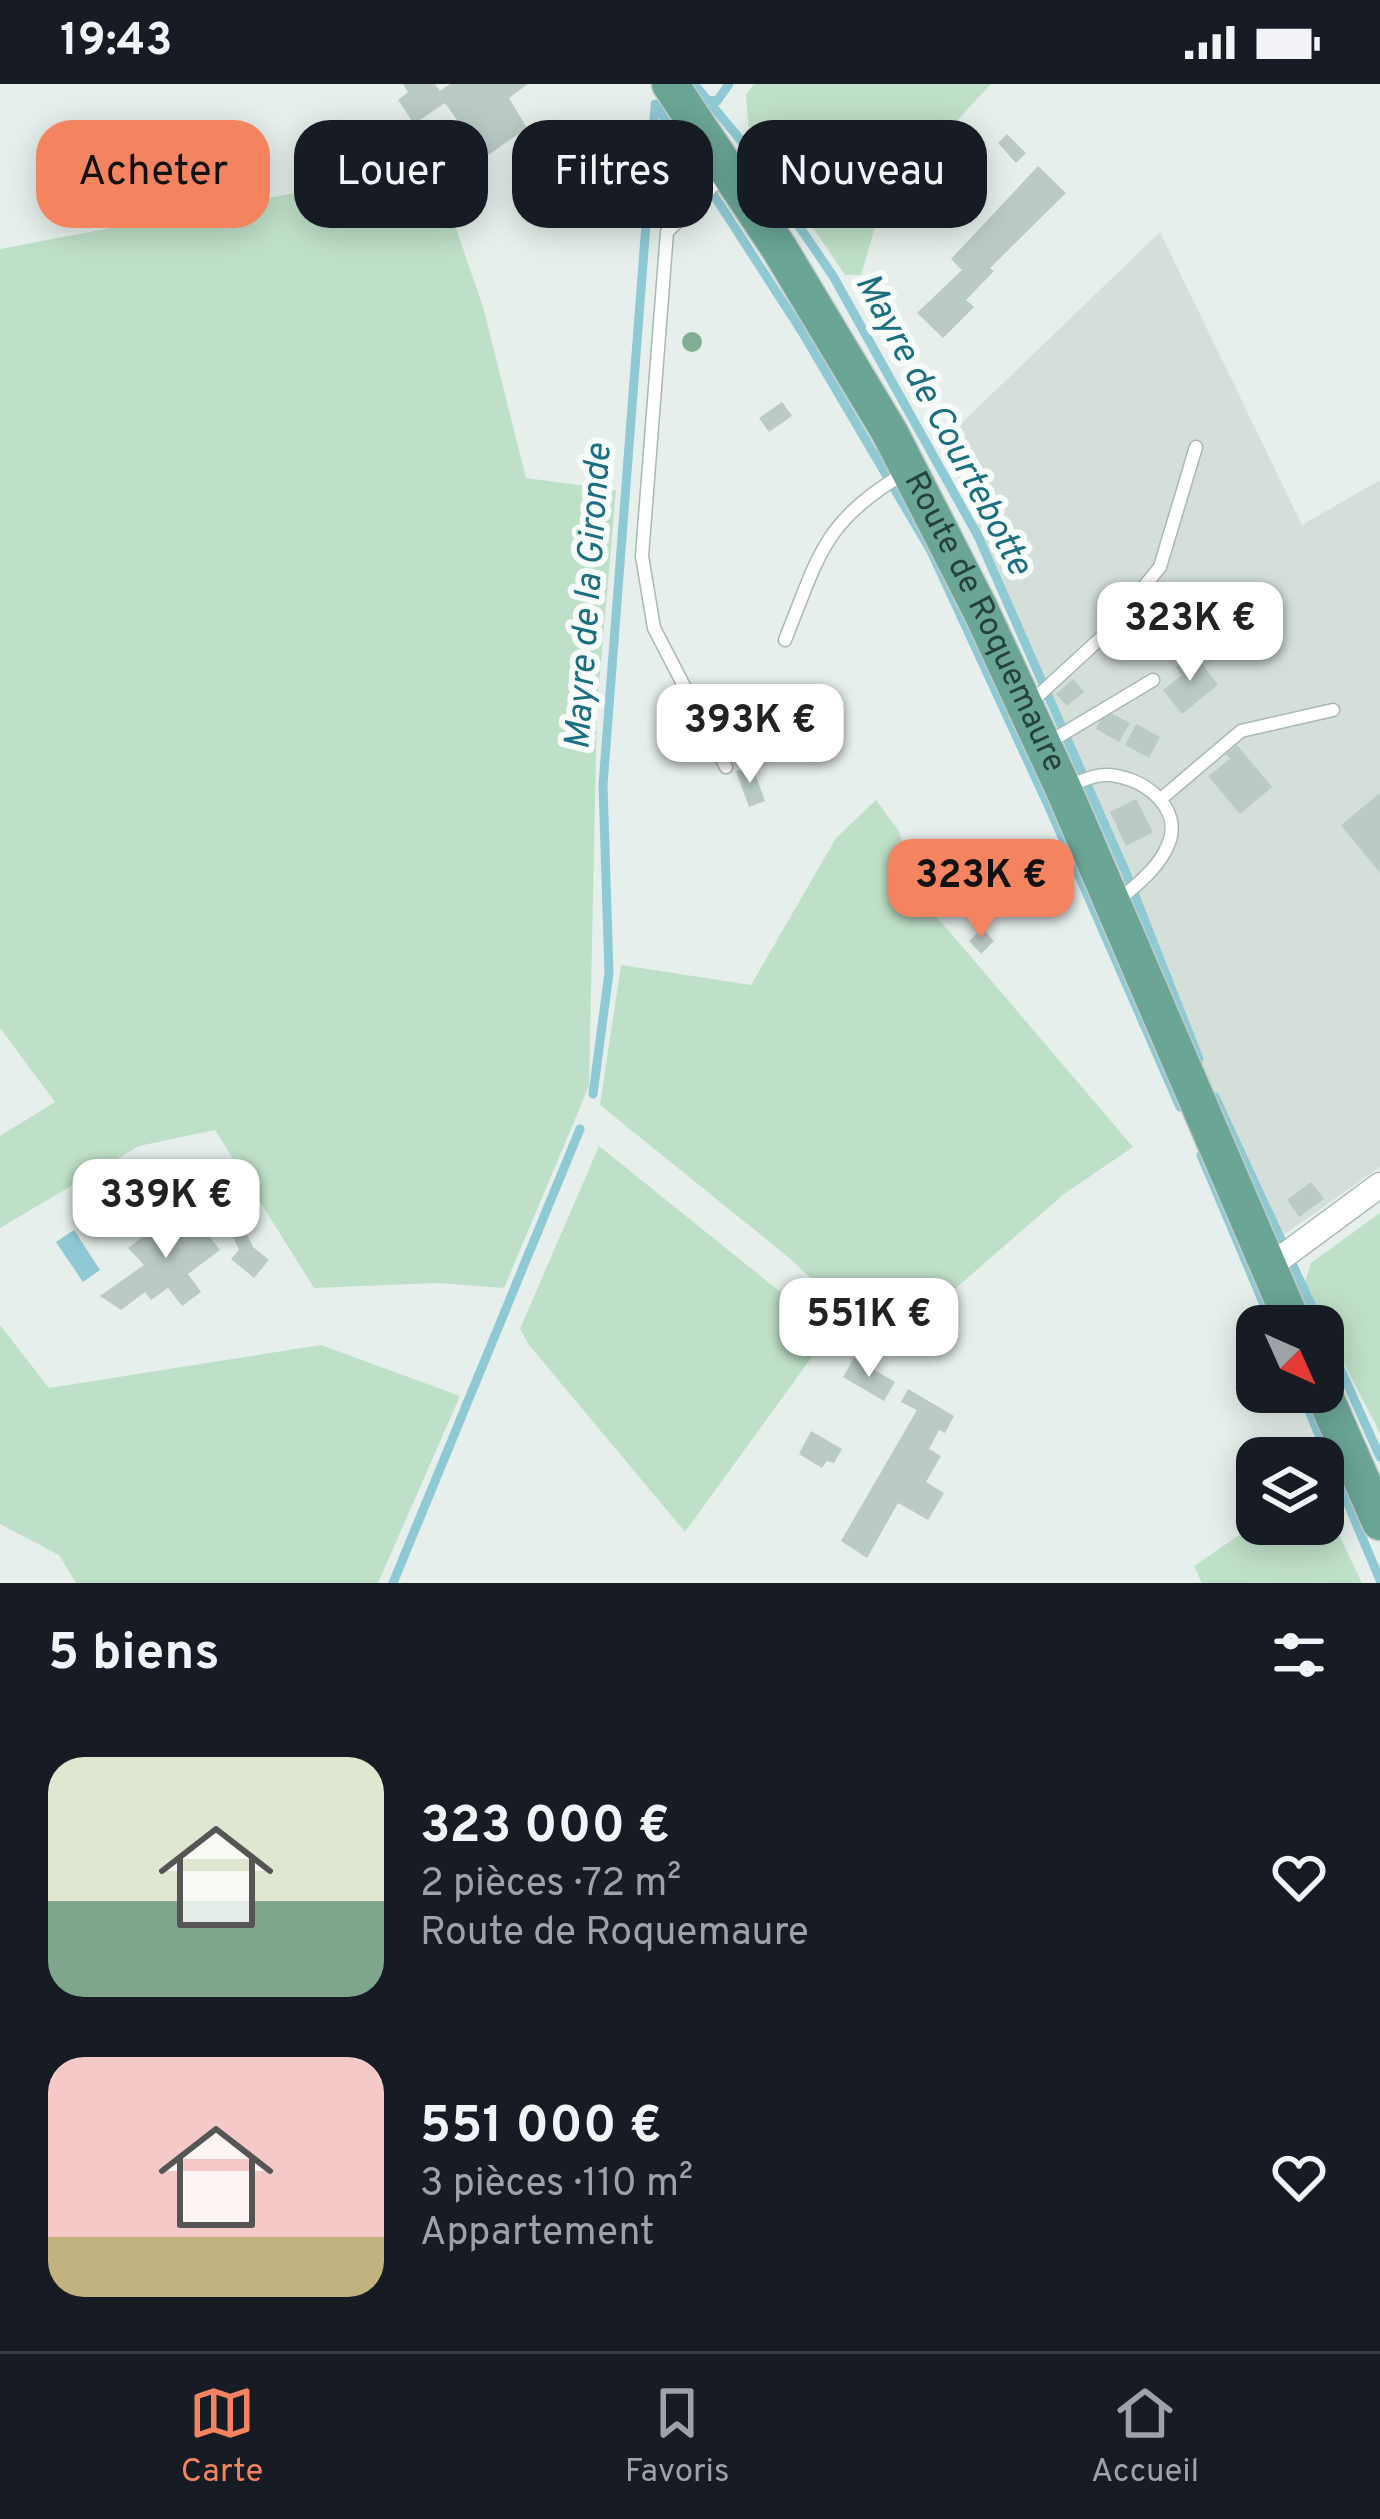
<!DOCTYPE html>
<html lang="fr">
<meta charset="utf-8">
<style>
:root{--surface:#171b24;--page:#20242c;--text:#f1f3f6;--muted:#9ea1a6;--line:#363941;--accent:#f4845f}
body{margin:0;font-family:Overpass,sans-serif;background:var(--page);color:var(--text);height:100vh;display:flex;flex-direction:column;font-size:45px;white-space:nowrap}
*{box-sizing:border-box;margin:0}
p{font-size:39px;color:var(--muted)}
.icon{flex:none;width:66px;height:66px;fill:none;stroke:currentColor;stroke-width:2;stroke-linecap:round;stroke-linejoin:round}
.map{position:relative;height:1499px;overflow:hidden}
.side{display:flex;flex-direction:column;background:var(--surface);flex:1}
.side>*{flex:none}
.banner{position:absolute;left:36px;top:36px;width:1308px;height:108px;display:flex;gap:24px}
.needle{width:78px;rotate:135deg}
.controls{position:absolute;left:1236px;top:1221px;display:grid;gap:24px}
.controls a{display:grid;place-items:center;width:108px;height:108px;border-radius:24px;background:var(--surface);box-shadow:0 6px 30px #0003;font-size:60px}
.price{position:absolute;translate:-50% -102px;padding:0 27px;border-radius:24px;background:#fff;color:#222;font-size:39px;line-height:78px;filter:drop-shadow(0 3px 6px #0008)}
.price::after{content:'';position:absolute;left:50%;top:72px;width:36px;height:27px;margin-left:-18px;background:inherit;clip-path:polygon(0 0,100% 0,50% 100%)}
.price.on{background:var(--accent);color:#111}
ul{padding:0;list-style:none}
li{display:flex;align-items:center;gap:36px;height:300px;padding:0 48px}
li span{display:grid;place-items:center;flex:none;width:336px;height:240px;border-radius:36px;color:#555}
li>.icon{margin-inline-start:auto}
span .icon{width:144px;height:144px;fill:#fffc;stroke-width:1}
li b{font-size:51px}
h2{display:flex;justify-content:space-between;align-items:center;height:144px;padding:0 48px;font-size:51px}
.pill{padding:0 42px;border-radius:36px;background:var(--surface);box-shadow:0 6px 30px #0003;font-size:42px;line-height:108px}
.pill.on{background:var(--accent);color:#111}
.status{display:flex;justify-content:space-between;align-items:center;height:84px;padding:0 60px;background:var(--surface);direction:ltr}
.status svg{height:33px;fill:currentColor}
.tab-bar{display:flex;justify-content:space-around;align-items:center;height:168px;border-top:3px solid var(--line);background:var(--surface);font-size:33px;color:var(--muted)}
.tab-bar a{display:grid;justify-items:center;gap:6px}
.tab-bar .on{color:var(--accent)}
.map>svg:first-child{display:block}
.built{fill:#d4dfda}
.green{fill:#bfe0c8}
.water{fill:#8ec9d4}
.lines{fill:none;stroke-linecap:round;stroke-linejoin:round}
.stream{stroke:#8ec9d4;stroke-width:9}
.building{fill:#bbcac4}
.service-casing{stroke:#a8b8b2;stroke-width:15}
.minor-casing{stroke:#a8b8b2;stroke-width:27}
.primary-casing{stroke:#c2cac8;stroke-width:39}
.service{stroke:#fff;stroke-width:12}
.minor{stroke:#fff;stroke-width:24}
.primary{stroke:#6aa596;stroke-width:36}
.tree{fill:#80af93}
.labels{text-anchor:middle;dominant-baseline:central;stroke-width:12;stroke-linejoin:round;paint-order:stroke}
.street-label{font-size:33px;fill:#24423a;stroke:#f7fbf9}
.water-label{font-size:36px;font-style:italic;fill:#1c6f80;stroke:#f7fbf9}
</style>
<div class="status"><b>19:43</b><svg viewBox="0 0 49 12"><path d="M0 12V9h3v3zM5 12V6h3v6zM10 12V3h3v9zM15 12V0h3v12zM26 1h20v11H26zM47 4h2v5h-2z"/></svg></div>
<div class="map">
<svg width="1380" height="1499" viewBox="0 0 1380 1499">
<rect width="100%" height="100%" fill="#e6efeb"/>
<path class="built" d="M1160,148L1302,441L1380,396V1083L1275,1157L943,357Z"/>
<path class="green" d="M754,0H991L883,116L861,191H845L749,49L746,11Z
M435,83L483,223L526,394L616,406L597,624L589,1002L504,1204L437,1199L314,1204L215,1046L139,1062L0,1144V1052L55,1018L0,944V165L327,103L338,126Z
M876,716L899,747L919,812L1133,1063L1064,1110L895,1257L857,1237L787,1172L600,1021L621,881L751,901L836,754Z
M599,1062L830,1248L685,1448L529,1261L520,1245Z
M1380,1129V1349L1304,1202L1311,1179Z
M0,1241L49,1304L321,1261L460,1312L378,1499H76L59,1471L0,1440Z
M1323,1418L1362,1499H1202L1194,1482L1257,1439L1323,1440Z"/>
<path class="water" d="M74,1146L100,1186L83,1198L56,1158Z"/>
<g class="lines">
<path class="stream" d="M694,0L739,54L833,192L978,452L1126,789L1199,975
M707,16L717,17L729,0
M655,20L801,246L931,467L1049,723L1180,1023
M593,1010L609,889L603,701L655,23
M1215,1013L1321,1242
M1201,1071L1273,1242
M1323,1246L1380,1373
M1301,1308L1380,1496
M393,1499L580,1045"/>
</g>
<path class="building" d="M403,0H435L440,7L450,0H528L509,14L527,44L484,74L445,19L414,40L398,16L408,8Z
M1007,50L1026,69L1016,79L998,59Z
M1038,82L1066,109L990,184L994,187L966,216L974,223L943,254L917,229L962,186L951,175Z
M782,318L792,332L769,348L759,334Z
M1194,569L1218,601L1182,630L1163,606L1182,591L1175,583Z
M1073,595L1084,608L1067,622L1056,610Z
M1105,626L1130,639L1119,658L1096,645Z
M1136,640L1160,653L1149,674L1125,661Z
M1237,661L1272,703L1240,730L1208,692L1230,675L1226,670Z
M752,681L765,717L749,723L736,687Z
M1380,709V789L1341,741Z
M1136,715L1153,748L1126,762L1110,728Z
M982,844L994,857L981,870L969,857Z
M1311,1098L1324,1115L1299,1133L1287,1116Z
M185,1121L220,1166L188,1190L201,1208L182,1222L168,1204L151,1216L145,1208L121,1226L100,1212L144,1181L128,1164Z
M239,1133L253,1163L269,1176L254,1194L231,1175L239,1166L227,1139Z
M854,1274L895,1298L884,1317L843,1293Z
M908,1305L954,1332L945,1349L939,1346L929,1365L941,1372L926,1398L944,1409L928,1436L898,1419L867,1474L841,1457L917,1326L901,1318Z
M811,1347L842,1365L834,1379L827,1377L822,1384L799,1370Z"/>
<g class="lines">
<defs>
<path id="service" d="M724,91L667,148L642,472L654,544L726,683
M785,556C820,469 823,437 908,387
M1028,621L1104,551L1160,483L1196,363
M1046,660L1153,596
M1068,702C1079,698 1093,691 1104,691C1140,690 1185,723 1168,761C1158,785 1137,800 1118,817
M1162,714L1241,647L1333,626"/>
<path id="minor" d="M1269,1183L1380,1101"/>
<g id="primary">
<path id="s1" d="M670,0L779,164L890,349L980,525L1063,704L1294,1242"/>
<path d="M1323,1308L1380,1438"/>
</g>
</defs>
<use href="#service" class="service-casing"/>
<use href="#minor" class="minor-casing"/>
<use href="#primary" class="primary-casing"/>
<use href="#service" class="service"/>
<use href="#minor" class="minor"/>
<use href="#primary" class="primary"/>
</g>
<circle class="tree" cx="692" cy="258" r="10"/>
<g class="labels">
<g class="street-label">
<text stroke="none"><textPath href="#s1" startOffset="624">Route de Roquemaure</textPath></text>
</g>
<g class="water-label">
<text transform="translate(942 341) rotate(62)">Mayre de Courtebotte</text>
<text transform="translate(590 513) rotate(-86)">Mayre de la Gironde</text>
</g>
</g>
</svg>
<div class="controls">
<a><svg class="needle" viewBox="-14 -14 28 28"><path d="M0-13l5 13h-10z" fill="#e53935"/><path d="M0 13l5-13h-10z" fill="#9ea1a6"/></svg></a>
<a><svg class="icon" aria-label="layers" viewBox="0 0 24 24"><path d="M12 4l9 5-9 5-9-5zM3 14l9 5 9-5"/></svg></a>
</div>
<b class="price" style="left:1190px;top:600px">323K €</b>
<b class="price" style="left:750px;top:702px">393K €</b>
<b class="price on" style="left:981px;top:857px">323K €</b>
<b class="price" style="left:166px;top:1177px">339K €</b>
<b class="price" style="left:869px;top:1296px">551K €</b>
<div class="banner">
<a class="pill on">Acheter</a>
<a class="pill">Louer</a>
<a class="pill">Filtres</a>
<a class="pill">Nouveau</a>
</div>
</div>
<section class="side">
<h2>5 biens<svg class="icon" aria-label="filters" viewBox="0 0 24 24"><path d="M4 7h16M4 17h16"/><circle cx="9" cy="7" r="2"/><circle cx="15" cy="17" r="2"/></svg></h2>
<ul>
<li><span style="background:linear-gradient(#dfe7d0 60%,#7fa58c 0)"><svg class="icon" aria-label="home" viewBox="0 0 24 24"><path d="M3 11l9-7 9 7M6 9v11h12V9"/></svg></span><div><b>323 000 €</b><p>2 pièces · 72 m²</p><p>Route de Roquemaure</p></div><svg class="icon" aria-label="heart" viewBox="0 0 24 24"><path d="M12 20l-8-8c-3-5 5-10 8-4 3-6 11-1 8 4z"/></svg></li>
<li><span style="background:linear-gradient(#f6c9c9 75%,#c2b280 0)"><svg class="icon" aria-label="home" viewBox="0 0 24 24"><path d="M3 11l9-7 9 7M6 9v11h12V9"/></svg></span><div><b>551 000 €</b><p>3 pièces · 110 m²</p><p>Appartement</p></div><svg class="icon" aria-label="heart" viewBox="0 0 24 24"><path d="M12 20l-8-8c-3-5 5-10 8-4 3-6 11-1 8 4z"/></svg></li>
</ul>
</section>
<nav class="tab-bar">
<a class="on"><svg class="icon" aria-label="map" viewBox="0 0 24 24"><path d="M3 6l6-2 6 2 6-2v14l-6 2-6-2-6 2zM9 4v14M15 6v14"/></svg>Carte</a>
<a><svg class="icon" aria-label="saved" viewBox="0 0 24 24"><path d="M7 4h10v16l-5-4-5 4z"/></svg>Favoris</a>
<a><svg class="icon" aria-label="home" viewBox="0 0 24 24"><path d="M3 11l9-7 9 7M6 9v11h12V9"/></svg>Accueil</a>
</nav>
